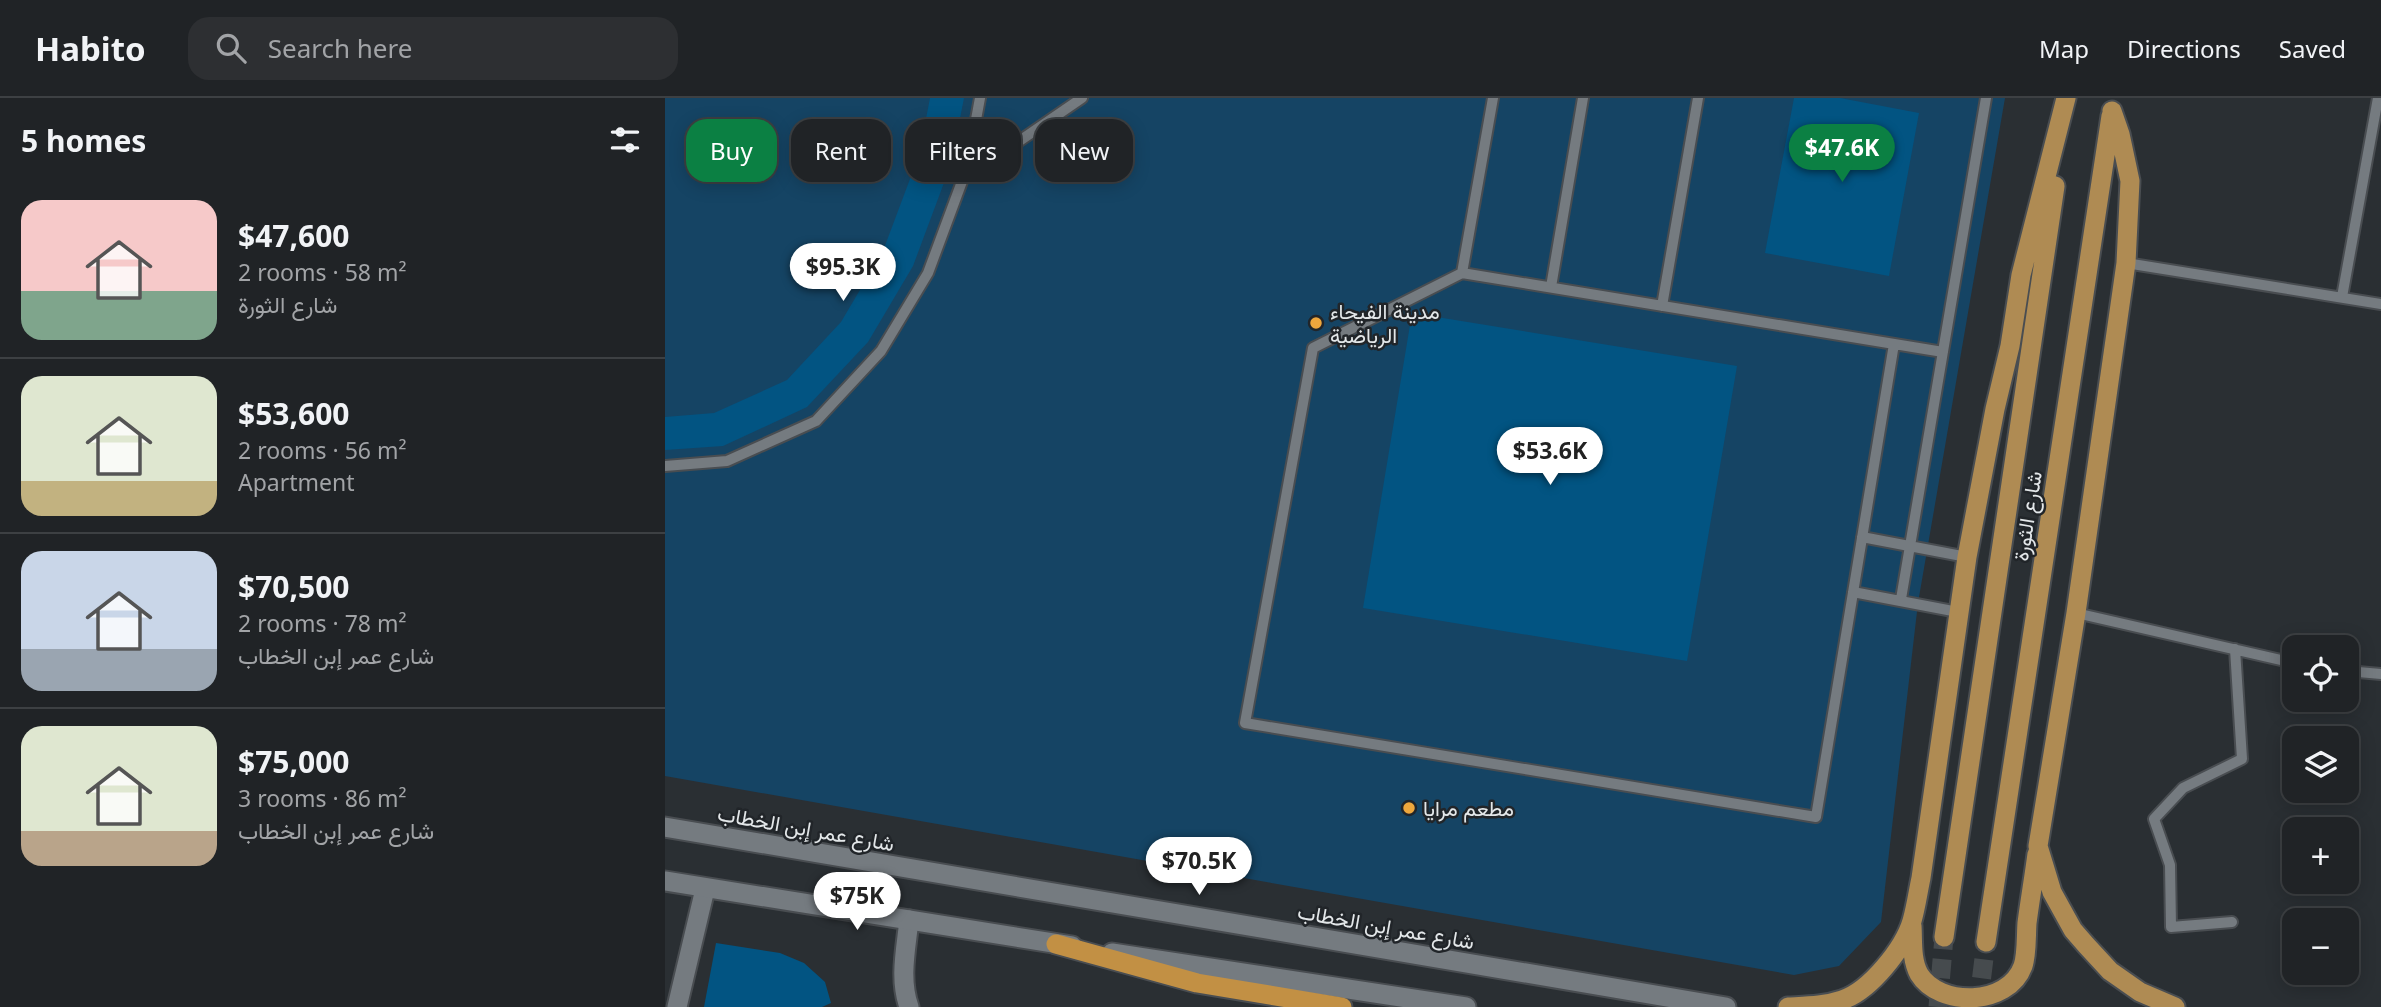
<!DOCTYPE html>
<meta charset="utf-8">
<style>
:root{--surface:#202326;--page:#2d2f32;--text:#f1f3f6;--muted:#a2a4a7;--line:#3d4043;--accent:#0b8043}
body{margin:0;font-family:"Noto Sans",Vazirmatn,sans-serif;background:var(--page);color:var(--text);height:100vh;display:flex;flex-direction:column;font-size:26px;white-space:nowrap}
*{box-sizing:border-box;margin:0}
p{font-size:23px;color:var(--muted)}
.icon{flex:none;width:38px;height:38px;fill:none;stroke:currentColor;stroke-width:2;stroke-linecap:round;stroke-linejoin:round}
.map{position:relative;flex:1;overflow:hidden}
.details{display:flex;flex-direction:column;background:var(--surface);width:665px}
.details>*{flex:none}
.top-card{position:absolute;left:21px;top:21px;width:665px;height:63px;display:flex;gap:14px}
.tools{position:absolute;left:1617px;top:537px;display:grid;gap:14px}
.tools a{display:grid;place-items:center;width:77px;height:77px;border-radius:14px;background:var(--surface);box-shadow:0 4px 18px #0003,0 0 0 2px var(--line);font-size:35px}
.price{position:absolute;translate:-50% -60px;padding:0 16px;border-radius:24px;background:#fff;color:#222;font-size:23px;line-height:46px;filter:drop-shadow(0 2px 4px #0008)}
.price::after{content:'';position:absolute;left:50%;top:42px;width:21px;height:16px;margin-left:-10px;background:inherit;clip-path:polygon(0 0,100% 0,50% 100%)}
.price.on{background:var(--accent);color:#fff}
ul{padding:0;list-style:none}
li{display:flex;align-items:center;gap:21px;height:175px;padding:0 21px}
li+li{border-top:2px solid var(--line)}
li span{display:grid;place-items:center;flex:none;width:196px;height:140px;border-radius:21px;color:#555}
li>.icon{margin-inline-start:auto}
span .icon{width:84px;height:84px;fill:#fffc;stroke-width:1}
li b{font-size:30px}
h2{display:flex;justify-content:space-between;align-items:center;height:84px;padding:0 21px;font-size:30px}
.chip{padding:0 24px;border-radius:21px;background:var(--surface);box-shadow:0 4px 18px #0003,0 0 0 2px var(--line);font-size:24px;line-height:63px}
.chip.on{background:var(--accent);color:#fff}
header{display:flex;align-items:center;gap:42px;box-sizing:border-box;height:98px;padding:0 35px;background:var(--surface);border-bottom:2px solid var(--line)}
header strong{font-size:33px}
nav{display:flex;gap:38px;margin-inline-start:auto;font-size:24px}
.search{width:490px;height:63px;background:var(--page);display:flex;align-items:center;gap:18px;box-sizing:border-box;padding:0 24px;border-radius:21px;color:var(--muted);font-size:26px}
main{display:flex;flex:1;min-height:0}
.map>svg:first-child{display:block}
.green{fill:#154464}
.building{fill:#025482}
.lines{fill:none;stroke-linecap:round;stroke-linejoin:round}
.primary-tunnel{stroke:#464b4e;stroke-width:19;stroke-dasharray:19 10;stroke-linecap:butt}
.service-casing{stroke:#494d51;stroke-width:14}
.minor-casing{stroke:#494d51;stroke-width:23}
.secondary-casing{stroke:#494d51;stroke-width:23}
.primary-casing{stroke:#494d51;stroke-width:23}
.trunk-casing{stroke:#494d51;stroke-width:23}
.service{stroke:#757b80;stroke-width:10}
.minor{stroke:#757b80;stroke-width:19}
.secondary{stroke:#757b80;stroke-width:19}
.primary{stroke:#af8b53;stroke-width:19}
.trunk{stroke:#c29044;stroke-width:19}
.poi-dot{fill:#eea73d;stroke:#212529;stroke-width:2.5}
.labels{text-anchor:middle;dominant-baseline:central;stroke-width:5;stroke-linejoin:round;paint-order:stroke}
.poi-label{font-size:21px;fill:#e3e7e9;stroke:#212529;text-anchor:start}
.street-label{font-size:21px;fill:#e3e7e9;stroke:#212529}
</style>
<header>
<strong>Habito</strong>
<div class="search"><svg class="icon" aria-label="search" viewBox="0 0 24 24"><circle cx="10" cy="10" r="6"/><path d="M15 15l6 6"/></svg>Search here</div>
<nav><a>Map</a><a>Directions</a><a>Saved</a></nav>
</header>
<main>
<section class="details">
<h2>5 homes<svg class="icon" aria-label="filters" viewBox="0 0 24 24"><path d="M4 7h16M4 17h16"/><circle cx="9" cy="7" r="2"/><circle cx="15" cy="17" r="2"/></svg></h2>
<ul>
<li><span style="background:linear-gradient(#f6c9c9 65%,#7fa58c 0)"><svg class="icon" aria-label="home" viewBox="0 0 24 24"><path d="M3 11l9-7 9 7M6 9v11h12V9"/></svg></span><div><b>$47,600</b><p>2 rooms · 58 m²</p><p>شارع الثورة</p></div></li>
<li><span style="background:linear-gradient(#dfe7d0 75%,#c2b280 0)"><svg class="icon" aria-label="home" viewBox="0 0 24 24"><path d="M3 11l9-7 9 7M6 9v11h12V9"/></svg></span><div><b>$53,600</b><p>2 rooms · 56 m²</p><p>Apartment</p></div></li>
<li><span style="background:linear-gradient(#c9d6e8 70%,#9aa5b1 0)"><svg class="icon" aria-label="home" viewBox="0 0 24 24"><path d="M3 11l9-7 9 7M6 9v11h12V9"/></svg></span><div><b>$70,500</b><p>2 rooms · 78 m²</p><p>شارع عمر إبن الخطاب</p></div></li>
<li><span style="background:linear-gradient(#dfe7d0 75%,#b9a48a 0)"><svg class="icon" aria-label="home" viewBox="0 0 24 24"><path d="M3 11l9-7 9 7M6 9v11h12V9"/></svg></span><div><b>$75,000</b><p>3 rooms · 86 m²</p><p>شارع عمر إبن الخطاب</p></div></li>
</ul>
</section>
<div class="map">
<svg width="1716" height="909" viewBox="0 0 1716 909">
<rect width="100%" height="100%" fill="#2a2f33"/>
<path class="green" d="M0,0H1340L1253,505L1216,824L1174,868L1129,877L0,678Z"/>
<path class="building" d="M265,0H299L286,66L248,168L203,244L142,309L58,348L0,352V319L49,315L122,282L176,224L218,153L254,57Z
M1129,0H1175L1254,15L1224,178L1100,155Z
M747,215L1072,268L1022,563L698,510Z
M51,845L115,855L139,865L160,884L166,905L157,909H39Z"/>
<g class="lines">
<path class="primary-tunnel" d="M1273,909L1279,839
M1313,909L1321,844"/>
<defs>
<path id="service" d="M302,70L334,57L417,0
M1461,165L1716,206
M797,175L828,0
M886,189L918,0
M1677,199L1713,0
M997,208L1033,0
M1229,246L1151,719L580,625L648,250L797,175L1278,254
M0,368L62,363L151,323L216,253L263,175L302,70L315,0
M1197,439L1302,459
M1188,494L1293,514
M1236,501L1321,0
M1411,515L1629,565
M1682,573L1716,576
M1567,824L1506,829L1505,767L1489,721L1518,690L1577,661L1570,551"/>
<path id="minor" d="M244,822C241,851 234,881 244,909
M12,909L40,791"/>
<path id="secondary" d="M0,729L1061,909
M0,783L407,848
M447,855L801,909"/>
<path id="primary" d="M1447,13L1455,36L1465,83L1461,165L1411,515L1373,748L1387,794L1408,832L1421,847L1445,873L1475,894L1510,909
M1247,828C1248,843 1246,861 1254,876C1274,909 1343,909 1358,868C1362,856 1361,839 1362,825C1365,802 1369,779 1372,756
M1279,839L1390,88
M1321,844L1446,18
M1123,909C1142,908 1159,908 1177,902C1205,893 1239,850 1247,823C1251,809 1253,794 1256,780L1302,459L1330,311L1345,248L1356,177L1401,0"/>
<path id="trunk" d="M391,846L532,885L677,909"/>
</defs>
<use href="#service" class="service-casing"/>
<use href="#minor" class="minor-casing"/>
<use href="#secondary" class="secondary-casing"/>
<use href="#primary" class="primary-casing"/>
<use href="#trunk" class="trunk-casing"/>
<use href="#service" class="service"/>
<use href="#minor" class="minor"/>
<use href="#secondary" class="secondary"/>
<use href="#primary" class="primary"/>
<use href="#trunk" class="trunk"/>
</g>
<g class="poi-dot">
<circle cx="651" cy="225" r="7"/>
<circle cx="744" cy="710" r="7"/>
</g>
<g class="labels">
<g class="poi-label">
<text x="665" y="213">مدينة الفيحاء<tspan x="665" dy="24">الرياضية</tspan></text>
<text x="758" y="710">مطعم مرايا</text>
</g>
<g class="street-label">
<text transform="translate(1362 418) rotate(-81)">شارع الثورة</text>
<text transform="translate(141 730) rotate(10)">شارع عمر إبن الخطاب</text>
<text transform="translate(721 828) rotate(10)">شارع عمر إبن الخطاب</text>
</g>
</g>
</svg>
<div class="tools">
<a><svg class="icon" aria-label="locate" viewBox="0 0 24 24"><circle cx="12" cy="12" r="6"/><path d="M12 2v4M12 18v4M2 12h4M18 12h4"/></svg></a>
<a><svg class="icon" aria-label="layers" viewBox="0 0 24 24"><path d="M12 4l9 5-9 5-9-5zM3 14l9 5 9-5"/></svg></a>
<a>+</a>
<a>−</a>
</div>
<b class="price on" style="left:1177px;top:86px">$47.6K</b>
<b class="price" style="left:178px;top:205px">$95.3K</b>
<b class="price" style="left:885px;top:389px">$53.6K</b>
<b class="price" style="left:534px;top:799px">$70.5K</b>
<b class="price" style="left:192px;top:834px">$75K</b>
<div class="top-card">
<a class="chip on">Buy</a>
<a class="chip">Rent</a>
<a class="chip">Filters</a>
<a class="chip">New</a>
</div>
</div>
</main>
